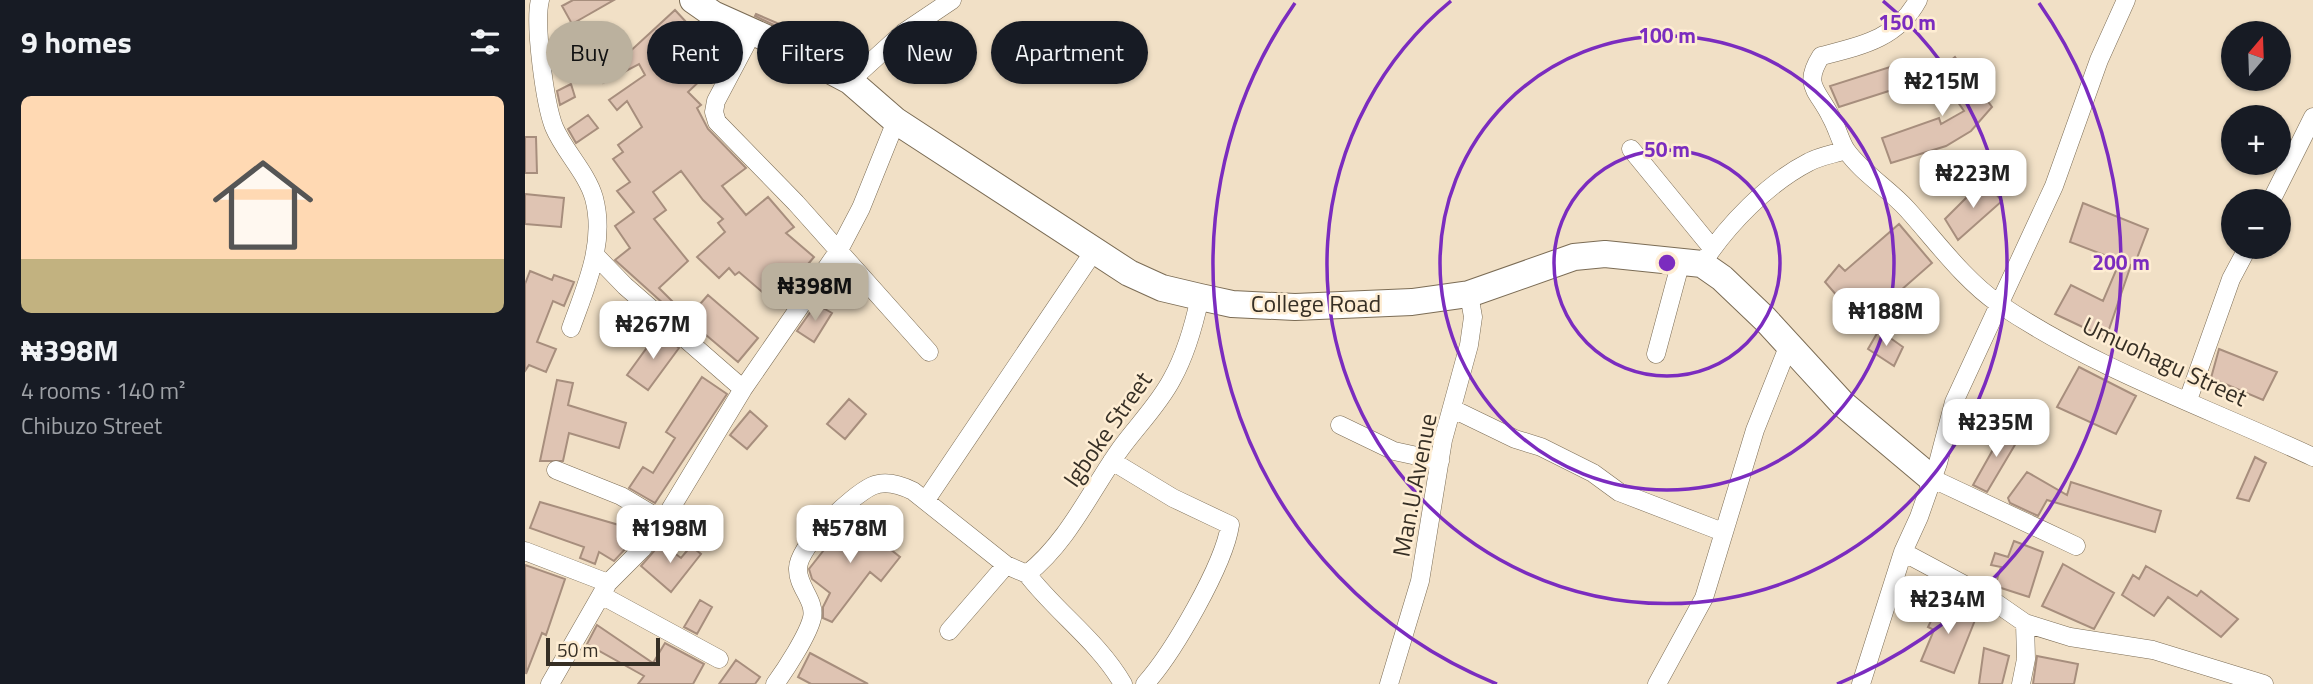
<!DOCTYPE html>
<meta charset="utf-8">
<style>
:root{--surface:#171b24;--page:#20242c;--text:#f1f3f6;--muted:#9ea1a6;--line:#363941;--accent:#bbb19e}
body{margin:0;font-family:"Titillium Web",sans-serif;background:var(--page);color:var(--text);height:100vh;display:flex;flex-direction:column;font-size:26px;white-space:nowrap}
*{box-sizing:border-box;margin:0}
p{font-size:23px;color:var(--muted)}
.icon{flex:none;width:38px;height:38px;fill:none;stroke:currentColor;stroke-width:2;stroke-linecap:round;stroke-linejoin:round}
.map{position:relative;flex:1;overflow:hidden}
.drawer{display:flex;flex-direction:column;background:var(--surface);width:525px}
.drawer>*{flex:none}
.top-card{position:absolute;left:21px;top:21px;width:665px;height:63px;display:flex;gap:14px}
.needle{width:46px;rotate:19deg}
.fabs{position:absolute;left:1696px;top:21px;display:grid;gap:14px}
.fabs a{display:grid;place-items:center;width:70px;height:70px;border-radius:50%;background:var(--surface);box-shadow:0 2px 5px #0004;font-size:35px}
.scale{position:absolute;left:21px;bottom:18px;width:114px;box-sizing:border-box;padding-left:7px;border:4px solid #362f25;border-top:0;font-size:19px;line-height:24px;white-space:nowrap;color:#362f25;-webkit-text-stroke:5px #feedd3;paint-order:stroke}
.price{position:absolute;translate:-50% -60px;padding:0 16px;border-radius:14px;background:#fff;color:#222;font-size:23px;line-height:46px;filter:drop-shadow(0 2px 4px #0008)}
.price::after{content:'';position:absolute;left:50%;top:42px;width:21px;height:16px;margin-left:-10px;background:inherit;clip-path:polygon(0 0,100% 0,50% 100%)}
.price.selected{background:var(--accent);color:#111}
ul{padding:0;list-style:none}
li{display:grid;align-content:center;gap:14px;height:371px;padding:0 21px}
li+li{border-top:2px solid var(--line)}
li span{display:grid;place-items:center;height:217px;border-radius:10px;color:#555}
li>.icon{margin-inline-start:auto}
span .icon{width:126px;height:126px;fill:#fffc;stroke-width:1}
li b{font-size:30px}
h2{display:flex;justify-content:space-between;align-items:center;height:84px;padding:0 21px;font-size:30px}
.chip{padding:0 24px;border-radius:32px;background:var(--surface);box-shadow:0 2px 5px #0004;font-size:24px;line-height:63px}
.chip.selected{background:var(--accent);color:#111}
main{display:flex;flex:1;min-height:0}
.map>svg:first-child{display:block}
.building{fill:#dfc4b3;stroke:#a78e7d;stroke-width:2}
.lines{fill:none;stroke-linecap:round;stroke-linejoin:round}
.street-casing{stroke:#7b6c55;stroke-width:19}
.secondary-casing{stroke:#7b6c55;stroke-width:28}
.street{stroke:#fff;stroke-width:18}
.secondary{stroke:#fff;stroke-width:26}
.ring{fill:none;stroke:#7b2cbf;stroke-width:3.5}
.labels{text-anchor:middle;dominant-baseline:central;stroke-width:5;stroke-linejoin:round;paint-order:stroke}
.street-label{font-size:24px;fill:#362f25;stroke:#feedd3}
.centre{fill:#7b2cbf;stroke:#feedd3;stroke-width:3.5}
.ring-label{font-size:21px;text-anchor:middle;font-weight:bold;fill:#7b2cbf;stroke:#feedd3;stroke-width:5;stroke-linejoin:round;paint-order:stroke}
</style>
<main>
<section class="drawer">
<h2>9 homes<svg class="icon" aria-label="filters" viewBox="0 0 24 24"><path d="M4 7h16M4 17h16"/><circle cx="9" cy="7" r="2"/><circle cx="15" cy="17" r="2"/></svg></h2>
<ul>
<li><span style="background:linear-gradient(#ffd9b3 75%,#c2b280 0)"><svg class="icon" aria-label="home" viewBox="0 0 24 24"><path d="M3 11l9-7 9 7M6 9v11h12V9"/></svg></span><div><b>₦398M</b><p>4 rooms · 140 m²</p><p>Chibuzo Street</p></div></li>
</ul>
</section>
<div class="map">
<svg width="1788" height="684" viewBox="0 0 1788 684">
<rect width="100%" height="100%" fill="#f1e0c6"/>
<path class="building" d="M48,0H89L47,24L37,6Z
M150,10L186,49L189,46L200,57L163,92L176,105L172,108L183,129L221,168L197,186L221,215L243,197L269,227L261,233L289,257L250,303L214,272L210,275L204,268L194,278L172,257L200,232L193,223L198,219L178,200L156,171L128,192L141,210L129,219L163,261L134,288L155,309L150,314L90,260L105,248L90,226L109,212L92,191L105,182L88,159L98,152L93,145L117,127L102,101L92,110L84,100L120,75L114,64L78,83L75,79Z
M231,14L299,43L297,48L230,16Z
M1430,57L1467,107L1446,131L1421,146L1366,163L1357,138L1414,118L1416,124L1439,111L1412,72Z
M1365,67L1370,89L1314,107L1305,86Z
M46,84L50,97L35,105L32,91Z
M63,115L73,128L51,143L43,129Z
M0,137H11L12,173H0Z
M1459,180L1477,201L1433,240L1420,219Z
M0,194L39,198L36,227L0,224Z
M1558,203L1623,229L1609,266L1606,265L1581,338L1530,314L1546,285L1578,301L1595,261L1545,242Z
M1374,224L1407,263L1343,319L1325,298L1319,304L1300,282L1314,265L1320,271Z
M5,271L27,280L29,275L49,282L39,306L28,301L12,342L31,349L21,372L4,365L0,371V284Z
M183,295L233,338L213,362L162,319Z
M291,304L307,313L289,342L272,331Z
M1354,330L1378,347L1369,366L1343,349Z
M134,331L154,348L123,390L102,375Z
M1694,349L1752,372L1738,400L1686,378Z
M1554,367L1611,396L1591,434L1532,407Z
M177,377L202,394L130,503L104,488L118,467L128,473L150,438L141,432Z
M32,380L48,383L43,405L101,423L94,448L44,433L38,461H15Z
M324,399L341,414L320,439L302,424Z
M225,411L242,426L222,449L205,435Z
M1468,429L1494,438L1462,492L1448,485L1470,446L1463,444Z
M1730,457L1741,463L1724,501L1712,498Z
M1502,472L1542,495L1546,482L1636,511L1630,532L1522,500L1513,516L1485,503L1483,498Z
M15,502L94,525L97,521L103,524L108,516L119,523L118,530L89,561L74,552L70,564L55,558L59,547L5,528Z
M325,517L375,557L356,581L345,572L307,622L298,618V607L305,593L287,579L284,569Z
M1489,541L1518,552L1504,597L1470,586L1476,567L1466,565L1470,553L1483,557Z
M136,543L156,558L166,546L176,554L146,592L116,566Z
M1538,564L1589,593L1569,629L1517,606Z
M0,565L40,579L21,635L17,633L1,674Z
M1621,566L1672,596L1676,591L1713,619L1696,637L1643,597L1629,616L1597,595L1608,575L1614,579Z
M1417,599L1452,615L1429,673L1396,661L1409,630L1403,627Z
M175,600L187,607L172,634L159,627Z
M72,625L128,663L140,643L179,664L168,684H113L119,676L62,644Z
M1459,648L1484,656L1477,684H1454Z
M285,653L343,684H286L273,677Z
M1512,656L1553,664L1549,684H1508Z
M211,660L235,677L230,684H194Z"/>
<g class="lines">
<defs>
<path id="street" d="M15,0C9,24 20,104 29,127C39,151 62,173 69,198C81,243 61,286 46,328
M1393,0C1372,39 1336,46 1296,56C1277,86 1293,90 1306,117C1312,127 1315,141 1321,150C1337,173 1364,189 1382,209C1411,241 1439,280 1474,304C1570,369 1683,408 1788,457
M227,33L191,101L189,112L192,122L271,203L404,352
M325,81L378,33L427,0
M1106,149L1187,248
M1746,201L1788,117
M71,256L100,286L218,389
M1177,264C1202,225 1243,183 1284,162C1295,156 1309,154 1321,150
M1131,354L1156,261
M1663,400L1706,279L1723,247
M928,409L990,439L1016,447L1068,473L1094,492L1198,532
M815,425L869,451L915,461
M587,461L648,498L705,525C699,565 648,653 620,684
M31,470L96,496L138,521
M1406,478L1551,546
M401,500L569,251
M0,551L83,583
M1378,552L1464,598L1500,623L1545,637L1628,650L1739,684
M502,574C543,542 566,490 596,448C612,426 634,404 647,379C661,354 669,325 675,297
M502,574C532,613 573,641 598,684
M76,595L194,659
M424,631L481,565
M25,684L83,583L117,549L137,523L218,389L314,250L336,208L371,121
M250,684C261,669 283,635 287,618C291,600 272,587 273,568C274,545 326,496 347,486C360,480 376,485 388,491L481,565L502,574
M864,684L895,581L918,440L944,345L948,317L944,294
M1132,684L1179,598L1230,430L1263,347
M1336,684L1378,552L1394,517L1413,463L1429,402L1529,186L1574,60L1601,0
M1496,684L1501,659L1500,623"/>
<path id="secondary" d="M168,0L188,14L257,45L325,81L371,121L604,273L637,288L675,297L707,304L770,307L887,302L944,294L1049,257L1080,254L1177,264L1197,278L1240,319L1318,404L1406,478"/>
</defs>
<use href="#street" class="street-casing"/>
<use href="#secondary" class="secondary-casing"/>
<use href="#street" class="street"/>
<use href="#secondary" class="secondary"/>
</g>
<g class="ring">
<circle cx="1142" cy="263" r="113"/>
<circle cx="1142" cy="263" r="227"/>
<path d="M1358 1A340 340 0 1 1 926 1"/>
<path d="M972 684A454 454 0 0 1 770 3M1514 3A454 454 0 0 1 1312 684"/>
</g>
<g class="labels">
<g class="street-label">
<text x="791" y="303">College Road</text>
<text transform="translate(1640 361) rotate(25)">Umuohagu Street</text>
<text transform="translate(582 429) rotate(-55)">Igboke Street</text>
<text transform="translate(889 485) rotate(-79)">Man.U.Avenue</text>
</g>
</g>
<circle cx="1142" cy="263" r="10" class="centre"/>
<g class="ring-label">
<text x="1382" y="30">150 m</text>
<text x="1142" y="43">100 m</text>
<text x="1142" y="157">50 m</text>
<text x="1596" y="270">200 m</text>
</g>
</svg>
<div class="fabs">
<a><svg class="needle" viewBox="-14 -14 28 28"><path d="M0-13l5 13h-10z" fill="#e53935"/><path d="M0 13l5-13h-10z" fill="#9ea1a6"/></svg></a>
<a>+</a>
<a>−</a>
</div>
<div class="scale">50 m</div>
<b class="price" style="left:1417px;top:118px">₦215M</b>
<b class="price" style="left:1448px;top:210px">₦223M</b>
<b class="price selected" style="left:290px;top:323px">₦398M</b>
<b class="price" style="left:1361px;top:348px">₦188M</b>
<b class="price" style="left:128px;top:361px">₦267M</b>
<b class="price" style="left:1471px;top:459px">₦235M</b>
<b class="price" style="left:145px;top:565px">₦198M</b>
<b class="price" style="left:325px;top:565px">₦578M</b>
<b class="price" style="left:1423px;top:636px">₦234M</b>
<div class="top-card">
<a class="chip selected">Buy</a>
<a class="chip">Rent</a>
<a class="chip">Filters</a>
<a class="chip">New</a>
<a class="chip">Apartment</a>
</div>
</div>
</main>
